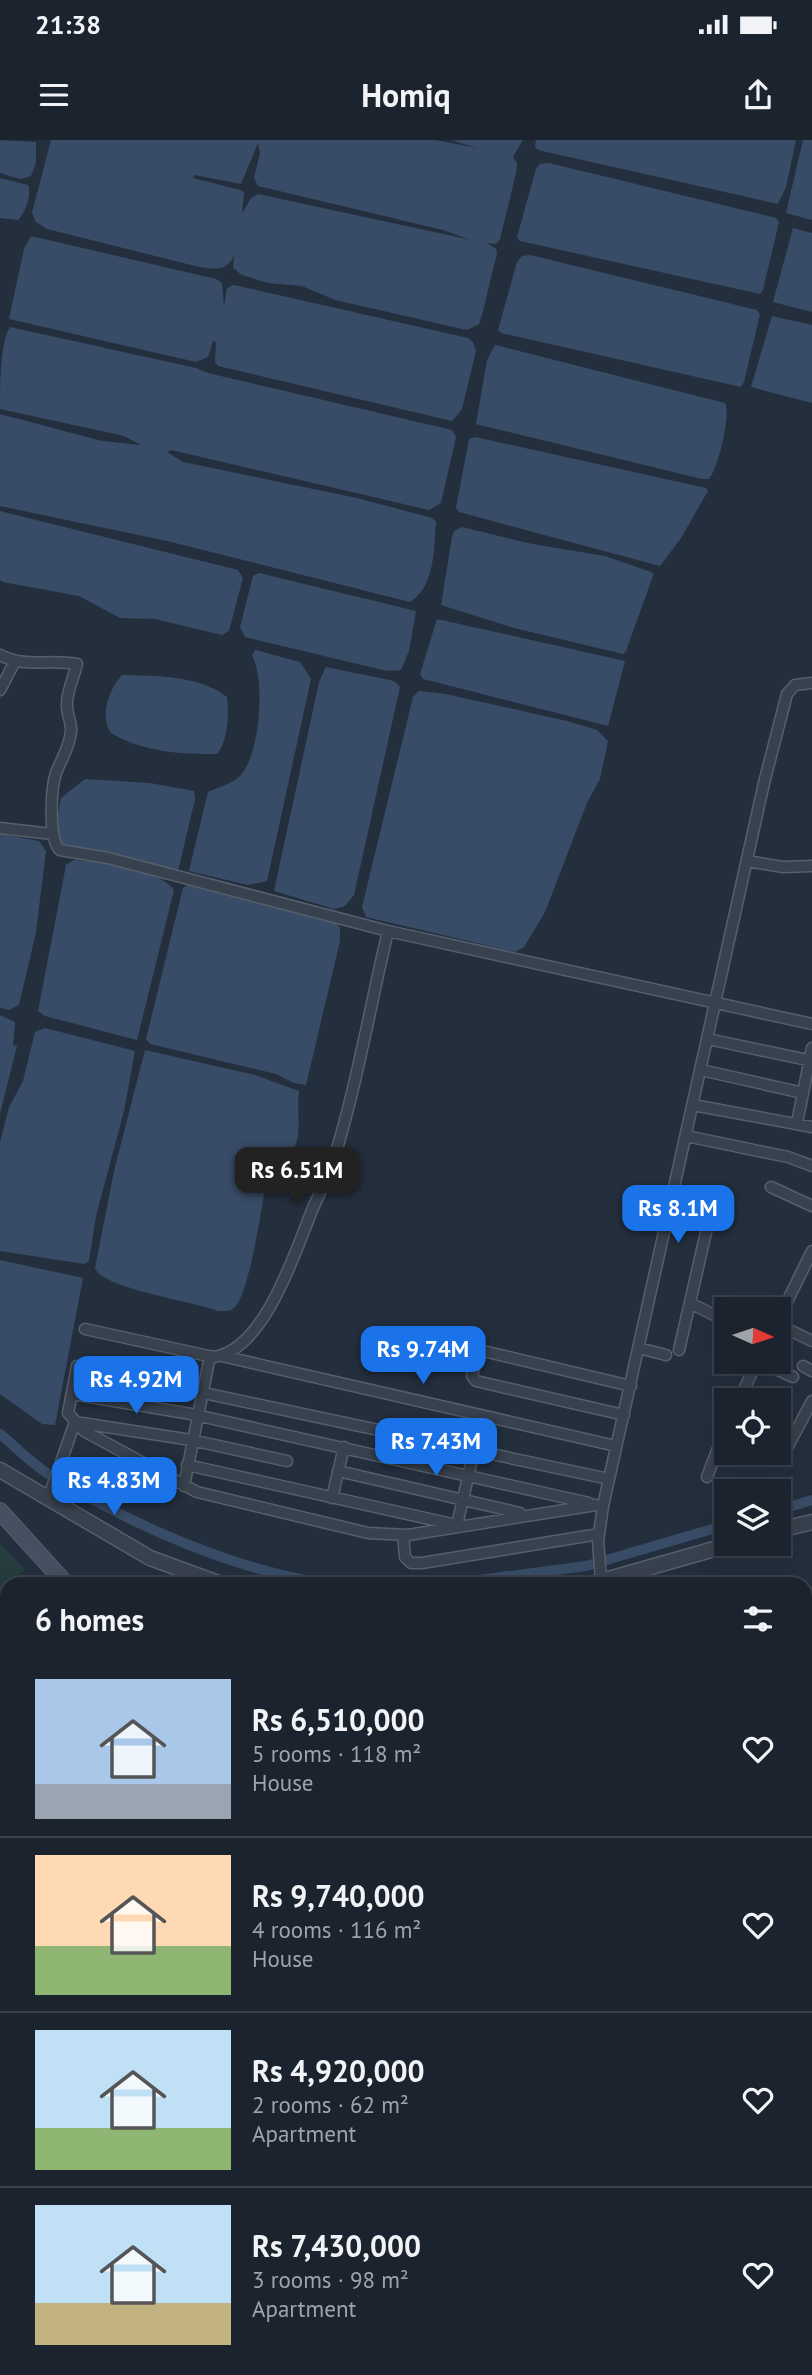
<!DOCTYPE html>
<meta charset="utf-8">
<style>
:root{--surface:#1b232e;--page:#242b36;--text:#f1f3f6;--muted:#a0a4aa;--line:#39404a;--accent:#1a73e8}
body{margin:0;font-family:"PT Sans",sans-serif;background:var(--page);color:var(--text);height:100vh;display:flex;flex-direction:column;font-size:26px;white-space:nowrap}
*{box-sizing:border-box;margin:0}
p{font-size:23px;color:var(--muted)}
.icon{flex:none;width:38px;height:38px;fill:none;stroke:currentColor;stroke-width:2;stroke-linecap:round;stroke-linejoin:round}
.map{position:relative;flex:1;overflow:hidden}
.details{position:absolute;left:0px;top:1437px;width:812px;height:800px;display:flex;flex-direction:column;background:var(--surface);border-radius:21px 21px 0 0;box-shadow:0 7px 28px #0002,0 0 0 2px var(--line)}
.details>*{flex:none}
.needle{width:46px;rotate:93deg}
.controls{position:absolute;left:714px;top:1157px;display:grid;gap:14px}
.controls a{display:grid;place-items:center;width:77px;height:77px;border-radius:0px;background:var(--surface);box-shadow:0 7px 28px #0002,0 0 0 2px var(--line);font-size:35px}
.price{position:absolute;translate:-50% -60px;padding:0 16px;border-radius:14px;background:var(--accent);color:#fff;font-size:23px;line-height:46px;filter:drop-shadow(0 2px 4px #0008)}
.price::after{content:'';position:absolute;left:50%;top:42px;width:21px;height:16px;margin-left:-10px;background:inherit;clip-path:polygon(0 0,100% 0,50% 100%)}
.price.on{background:#222;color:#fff}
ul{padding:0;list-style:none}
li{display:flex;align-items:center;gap:21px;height:175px;padding:0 35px}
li+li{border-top:2px solid var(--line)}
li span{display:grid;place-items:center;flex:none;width:196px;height:140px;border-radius:0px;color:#555}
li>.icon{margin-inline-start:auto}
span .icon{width:84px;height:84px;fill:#fffc;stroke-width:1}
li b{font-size:30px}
h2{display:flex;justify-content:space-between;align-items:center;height:84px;padding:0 35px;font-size:30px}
.status{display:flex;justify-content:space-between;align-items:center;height:49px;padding:0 35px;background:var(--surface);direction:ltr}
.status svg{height:19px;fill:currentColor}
header{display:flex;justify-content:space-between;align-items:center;height:91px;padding:0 35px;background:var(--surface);font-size:32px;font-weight:700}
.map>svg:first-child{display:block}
.green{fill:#263c3f}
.water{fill:#394c67;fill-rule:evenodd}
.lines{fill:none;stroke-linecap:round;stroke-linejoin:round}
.canal{stroke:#394c67;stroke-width:10}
.minor-casing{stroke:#565f6c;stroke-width:13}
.tertiary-casing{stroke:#565f6c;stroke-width:17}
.secondary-casing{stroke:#565f6c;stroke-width:18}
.minor{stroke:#38414e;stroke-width:10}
.tertiary{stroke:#38414e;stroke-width:14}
.secondary{stroke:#465061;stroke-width:16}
</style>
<div class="status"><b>21:38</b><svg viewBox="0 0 49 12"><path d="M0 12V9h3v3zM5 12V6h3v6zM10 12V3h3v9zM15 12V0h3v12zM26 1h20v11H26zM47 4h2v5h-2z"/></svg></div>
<header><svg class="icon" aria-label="menu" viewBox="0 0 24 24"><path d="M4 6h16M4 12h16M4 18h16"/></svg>Homiq<svg class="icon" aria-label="share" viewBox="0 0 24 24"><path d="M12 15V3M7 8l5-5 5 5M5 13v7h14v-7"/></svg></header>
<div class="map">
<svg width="812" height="2235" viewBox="0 0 812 2235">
<rect width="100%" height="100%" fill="#242f3e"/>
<path class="green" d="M0,1403L25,1430L0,1451Z"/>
<path class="water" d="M0,0L36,2V23L31,36L20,39L0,33Z
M51,0H436L477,8L451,0H523L513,17L517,23L516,33L500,99L496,104L487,103L496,109L497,113L482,175L479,184L467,190L335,160L302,146L268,143L242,135L233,128L234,115C227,132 215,129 199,127L47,89L36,82L32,73ZM258,3L260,13L254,38L258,46L443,90L471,100L258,54L251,58L242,74L244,52L240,50L193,38L195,35L241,44Z
M536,0H796L786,47L778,64L538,10L535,7Z
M803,0H812V80L786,73Z
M549,23L776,78L779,82L763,150L760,154L520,101L517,97L536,29L540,24Z
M0,38L28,45C32,55 25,73 18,80L0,78Z
M793,88L812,93V172L773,162Z
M31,96L216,139L222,143L224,167L227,148L234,145L468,198L473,202L476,211L462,269L452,281L218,226L215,222L216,202L213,201L208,217L196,222L9,179L24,109Z
M530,115L757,170L760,174L744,242L741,247L501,193L498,190L517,122L522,116Z
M772,176L812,185V263L751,247Z
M10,187L196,228L208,233L452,290L456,297L441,363L429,370L171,310L167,312L183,322L357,358L432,378L436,382C434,408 435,447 410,462L167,401L0,366V274L102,301L141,305L124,296L0,269C0,249 0,201 10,187Z
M495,205L725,263C731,275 718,329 709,339H702L476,284L487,220Z
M475,297L706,348L708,351L681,398L660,426L459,372L456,368L469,299Z
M0,371L238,430L243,438L229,491L222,495L155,479L120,478L79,456L3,442L0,440Z
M462,387L527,403L605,416L654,433L626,511L623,514L514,488L441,465L452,397L454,391Z
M259,433L416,471L409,511L401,530L387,531L245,497L240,487L253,436Z
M437,479L625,521L608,586L423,539L420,534Z
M255,510L300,522L311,539L267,741L248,745L189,731L208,652C217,648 230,644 238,638C260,620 266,539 252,516Z
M326,527L394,541L400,547L354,755L345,766L334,769L274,751L319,542Z
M122,535C154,536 200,535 227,557C229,575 228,600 217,614C183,615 138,611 110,592C100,575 109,549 122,535Z
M419,551L446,554L567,581L597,590L608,601L600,639L587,663L545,772L524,807L515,812L366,777L362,767L413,557Z
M85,639L150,643L194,651L195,659L178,731L64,705C50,695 59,673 61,658Z
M0,694L39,701L46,711L36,792L19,865L9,870L0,868Z
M74,720C99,722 160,729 174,750L137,900L45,876L38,871L66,725Z
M189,744L331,780L340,787V801L306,945L294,943L276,934L150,904L146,899L183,748Z
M0,875L15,882L13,905L17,906L0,974Z
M45,888L135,911L124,971L96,1076L89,1121L84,1124L0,1111V1002L9,967L23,941L35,892Z
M145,910L255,935L299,951C296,972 304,1000 289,1017C284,1024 274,1027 267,1034C264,1057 249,1156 234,1168C230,1172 223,1171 218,1171C195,1162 101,1148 95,1128L114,1031Z
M0,1120L83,1138L55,1285L42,1284L0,1254Z"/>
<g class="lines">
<path class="canal" d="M0,1294C16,1307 32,1324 50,1335C132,1385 231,1429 327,1444
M779,1370L812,1360
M448,1444L586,1426L726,1385"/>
<defs>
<path id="minor" d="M0,515C24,528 50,519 77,524C74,537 66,553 67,566C67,576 72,582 71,592C69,608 62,618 56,633C51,648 48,700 60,710L108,718L388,791L812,884
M0,550L14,523
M0,688L52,694
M747,721L783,727L812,726
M708,899L812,921
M701,930L803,953
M693,965L812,987
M797,983L812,908
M686,996L788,1017L812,1026
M771,1047L812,1066
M690,1163L726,1181
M779,1178L812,1111
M779,1185L812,1201
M85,1189L213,1217C265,1211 296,1109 313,1068C320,1052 329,1036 334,1019C357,944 370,867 388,791
M639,1208L666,1215
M679,1210L713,1062
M222,1216L616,1306
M761,1222L793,1237
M803,1226L812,1231
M72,1254L191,1274L589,1363
M739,1260L757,1222
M624,1275L476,1241L472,1236L477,1214L483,1211L631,1246
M779,1312L786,1310L812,1261
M187,1325L452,1384
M338,1331L520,1373
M707,1337L726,1287
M184,1346L210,1216
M332,1358L344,1307
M48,1359L75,1282L191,1300L287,1321
M596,1365L408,1395L368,1393L197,1352L84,1291L68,1273L77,1226L609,1339
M457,1385L482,1276
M403,1395L405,1417L411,1423H422L599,1394
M601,1440L598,1401L603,1366L764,643L787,554L795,545L812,543
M805,1739L812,1743
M805,1840L812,1841
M805,1963L812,1965
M0,2030L7,2033
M0,2204L7,2203
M225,2230L269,2235
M512,2230L516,2235
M629,2230L632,2235
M176,2235L177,2230
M486,2235L493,2230
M746,2235L754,2230"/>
<path id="tertiary" d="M0,1330L150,1418L221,1444
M779,1390L812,1382
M591,1444L732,1404
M0,1874L7,1851"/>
<path id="secondary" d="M0,1371L66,1444
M778,2230L783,2235"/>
</defs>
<use href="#minor" class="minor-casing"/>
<use href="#tertiary" class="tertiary-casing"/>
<use href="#secondary" class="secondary-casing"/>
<use href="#minor" class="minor"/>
<use href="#tertiary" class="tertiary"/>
<use href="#secondary" class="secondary"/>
</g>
</svg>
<div class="controls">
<a><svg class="needle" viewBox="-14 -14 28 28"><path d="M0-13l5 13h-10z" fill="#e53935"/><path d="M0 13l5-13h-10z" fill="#a0a4aa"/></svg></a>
<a><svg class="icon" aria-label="locate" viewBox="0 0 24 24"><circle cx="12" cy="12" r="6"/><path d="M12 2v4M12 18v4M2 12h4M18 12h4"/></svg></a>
<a><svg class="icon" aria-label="layers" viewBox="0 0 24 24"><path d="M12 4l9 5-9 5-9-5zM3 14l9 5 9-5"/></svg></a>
</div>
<b class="price on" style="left:297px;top:1067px">Rs 6.51M</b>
<b class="price" style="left:678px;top:1105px">Rs 8.1M</b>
<b class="price" style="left:423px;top:1246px">Rs 9.74M</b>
<b class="price" style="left:136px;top:1276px">Rs 4.92M</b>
<b class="price" style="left:436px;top:1338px">Rs 7.43M</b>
<b class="price" style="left:114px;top:1377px">Rs 4.83M</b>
<section class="details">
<h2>6 homes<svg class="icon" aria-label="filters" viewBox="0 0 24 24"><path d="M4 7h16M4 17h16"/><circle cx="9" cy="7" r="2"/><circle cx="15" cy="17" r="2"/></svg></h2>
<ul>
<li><span style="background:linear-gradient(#a9c7e8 75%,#9aa5b1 0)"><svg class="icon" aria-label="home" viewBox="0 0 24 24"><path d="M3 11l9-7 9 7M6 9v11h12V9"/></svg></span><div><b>Rs 6,510,000</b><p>5 rooms · 118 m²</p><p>House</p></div><svg class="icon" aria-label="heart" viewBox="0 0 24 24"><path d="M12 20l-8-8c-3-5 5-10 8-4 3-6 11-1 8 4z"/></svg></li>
<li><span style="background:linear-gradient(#ffd9b3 65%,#8fb573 0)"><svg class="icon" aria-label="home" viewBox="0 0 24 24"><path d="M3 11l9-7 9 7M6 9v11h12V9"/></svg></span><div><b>Rs 9,740,000</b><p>4 rooms · 116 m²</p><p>House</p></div><svg class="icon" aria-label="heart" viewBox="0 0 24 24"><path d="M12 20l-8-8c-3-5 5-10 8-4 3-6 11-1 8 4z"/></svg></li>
<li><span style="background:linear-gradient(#bfe0f5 70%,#8fb573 0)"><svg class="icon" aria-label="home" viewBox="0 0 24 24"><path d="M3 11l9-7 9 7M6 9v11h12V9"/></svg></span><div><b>Rs 4,920,000</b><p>2 rooms · 62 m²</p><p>Apartment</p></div><svg class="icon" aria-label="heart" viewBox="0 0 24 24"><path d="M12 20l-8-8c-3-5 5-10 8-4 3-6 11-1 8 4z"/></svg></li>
<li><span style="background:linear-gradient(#bfe0f5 70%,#c2b280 0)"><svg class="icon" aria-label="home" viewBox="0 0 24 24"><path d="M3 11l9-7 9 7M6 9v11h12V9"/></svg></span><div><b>Rs 7,430,000</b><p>3 rooms · 98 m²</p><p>Apartment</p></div><svg class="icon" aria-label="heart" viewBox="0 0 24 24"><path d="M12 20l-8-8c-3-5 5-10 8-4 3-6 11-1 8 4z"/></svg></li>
</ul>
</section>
</div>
